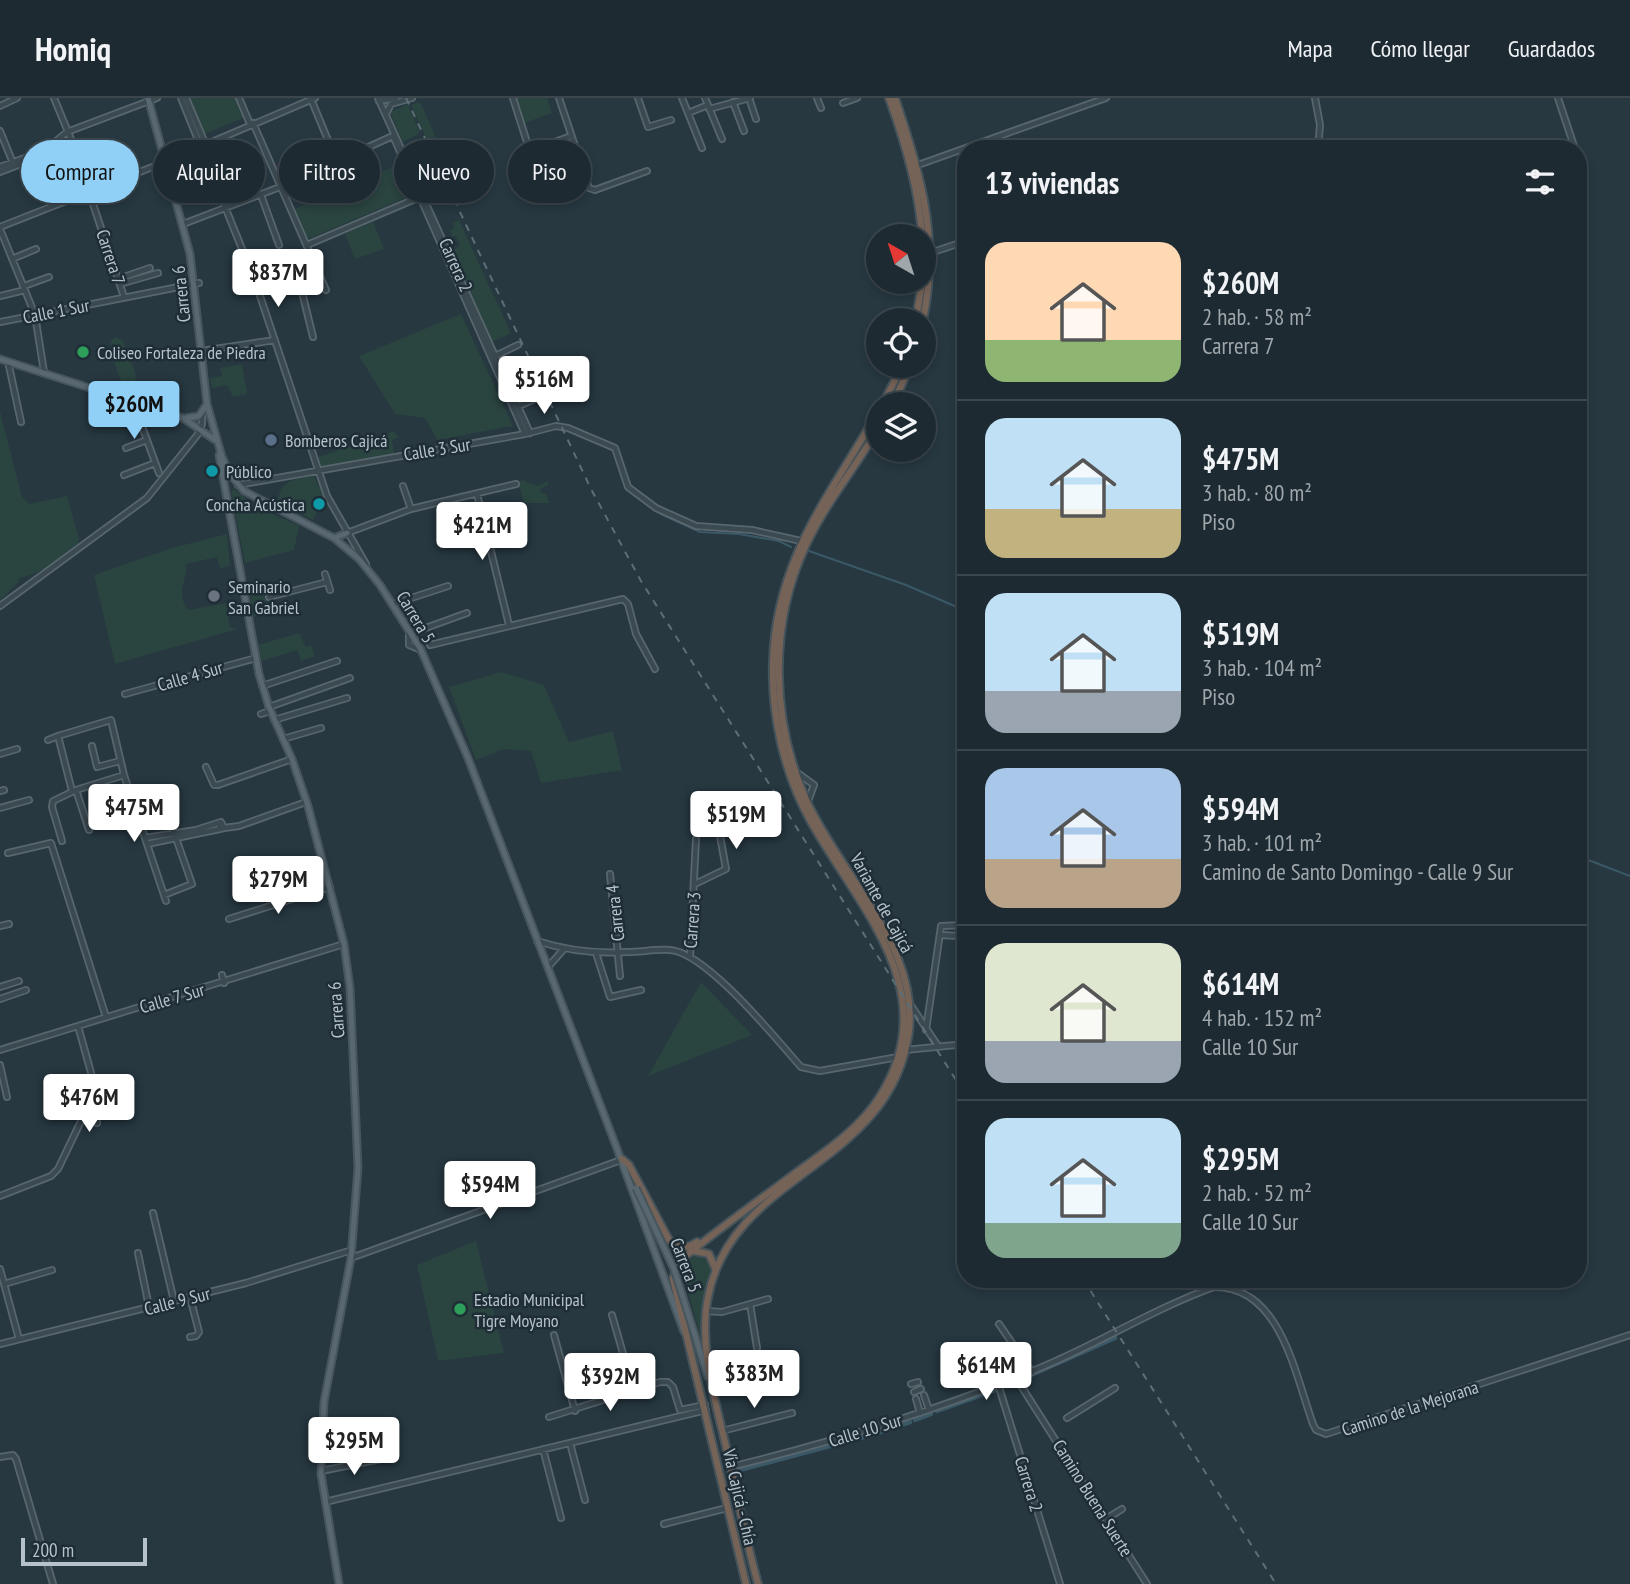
<!DOCTYPE html>
<html lang="es">
<meta charset="utf-8">
<style>
:root{--surface:#1d2a31;--page:#2a363d;--text:#f1f3f6;--muted:#a0a7ab;--line:#3b464d;--accent:#91d0f6}
body{margin:0;font-family:"PT Sans Narrow",sans-serif;background:var(--page);color:var(--text);height:100vh;display:flex;flex-direction:column;font-size:26px;white-space:nowrap}
*{box-sizing:border-box;margin:0}
p{font-size:23px;color:var(--muted)}
.icon{flex:none;width:38px;height:38px;fill:none;stroke:currentColor;stroke-width:2;stroke-linecap:round;stroke-linejoin:round}
.map{position:relative;flex:1;overflow:hidden}
.panel{position:absolute;left:957px;top:42px;width:630px;height:1148px;display:flex;flex-direction:column;background:var(--surface);border-radius:28px;box-shadow:0 4px 10px #0003,0 0 0 2px var(--line)}
.panel>*{flex:none}
.hud{position:absolute;left:21px;top:42px;width:665px;height:63px;display:flex;gap:14px}
.needle{width:46px;rotate:321deg}
.fabs{position:absolute;left:866px;top:126px;display:grid;gap:14px}
.fabs a{display:grid;place-items:center;width:70px;height:70px;border-radius:50%;background:var(--surface);box-shadow:0 4px 10px #0003,0 0 0 2px var(--line);font-size:35px}
.scale{position:absolute;left:21px;bottom:18px;width:126px;box-sizing:border-box;padding-left:7px;border:4px solid #b7c3cb;border-top:0;font-size:19px;line-height:24px;white-space:nowrap;color:#b7c3cb;-webkit-text-stroke:5px #1f2e36;paint-order:stroke}
.price{position:absolute;translate:-50% -60px;padding:0 16px;border-radius:7px;background:#fff;color:#222;font-size:23px;line-height:46px;filter:drop-shadow(0 2px 4px #0008)}
.price::after{content:'';position:absolute;left:50%;top:42px;width:21px;height:16px;margin-left:-10px;background:inherit;clip-path:polygon(0 0,100% 0,50% 100%)}
.price.selected{background:var(--accent);color:#111}
ul{padding:0;list-style:none}
li{display:flex;align-items:center;gap:21px;height:175px;padding:0 28px}
li+li{border-top:2px solid var(--line)}
li span{display:grid;place-items:center;flex:none;width:196px;height:140px;border-radius:21px;color:#555}
li>.icon{margin-inline-start:auto}
span .icon{width:84px;height:84px;fill:#fffc;stroke-width:1}
li b{font-size:30px}
h2{display:flex;justify-content:space-between;align-items:center;height:84px;padding:0 28px;font-size:30px}
.pill{padding:0 24px;border-radius:32px;background:var(--surface);box-shadow:0 4px 10px #0003,0 0 0 2px var(--line);font-size:24px;line-height:63px}
.pill.selected{background:var(--accent);color:#111}
header{display:flex;align-items:center;gap:42px;box-sizing:border-box;height:98px;padding:0 35px;background:var(--surface);border-bottom:2px solid var(--line)}
header strong{font-size:33px}
nav{display:flex;gap:38px;margin-inline-start:auto;font-size:24px}
.map>svg:first-child{display:block}
.medical{fill:#333442}
.green{fill:#2a4440}
.lines{fill:none;stroke-linecap:round;stroke-linejoin:round}
.stream{stroke:#3b5867;stroke-width:2}
.canal{stroke:#3b5867;stroke-width:4.5}
.minor-casing{stroke:#58666e;stroke-width:8}
.major-casing{stroke:#47555d;stroke-width:9}
.highway-casing{stroke:#45535b;stroke-width:10}
.minor{stroke:#3b4951;stroke-width:4.5}
.major{stroke:#596870;stroke-width:5}
.highway{stroke:#766358;stroke-width:6}
.rail{stroke:#5d6e77;stroke-width:2;stroke-dasharray:7 7;stroke-linecap:butt}
.major-bridge-casing{stroke:#47555d;stroke-width:9;stroke-linecap:butt}
.major-bridge{stroke:#596870;stroke-width:5}
.leisure-dot{fill:#2e9e5b;stroke:#1f2e36;stroke-width:2.5}
.service-dot{fill:#5c6f8a;stroke:#1f2e36;stroke-width:2.5}
.culture-dot{fill:#0f9aa8;stroke:#1f2e36;stroke-width:2.5}
.worship-dot{fill:#6b7280;stroke:#1f2e36;stroke-width:2.5}
.labels{text-anchor:middle;dominant-baseline:central;stroke-width:5;stroke-linejoin:round;paint-order:stroke}
.street-label{font-size:18px;fill:#b7c3cb;stroke:#1f2e36}
.poi-label{font-size:18px;fill:#b7c3cb;stroke:#1f2e36;text-anchor:start}
</style>
<header>
<strong>Homiq</strong>
<nav><a>Mapa</a><a>Cómo llegar</a><a>Guardados</a></nav>
</header>
<div class="map">
<svg width="1630" height="1486" viewBox="0 0 1630 1486">
<rect width="100%" height="100%" fill="#273841"/>
<path class="medical" d="M299,56L306,74L281,85L273,66Z"/>
<path class="green" d="M190,0H237L245,19L205,36Z
M514,0H547L552,15L522,26Z
M420,4L465,105L458,108L411,7Z
M408,6L420,35L403,44L390,14Z
M400,66L412,97L308,141L293,112Z
M459,122L511,235L492,244L452,152L460,148L456,138L452,139L450,132L455,130L452,125Z
M373,124L384,151L355,161L345,136Z
M461,216L513,328L437,342L425,320L395,316L359,258Z
M115,239L123,243L136,277L135,286L130,289L124,288C117,275 112,259 110,244Z
M242,266L247,296L233,299L227,287L212,290L210,280L222,278L220,270Z
M0,313L22,399L29,406L67,398L79,441L78,445C60,458 43,476 19,480L18,485L0,502Z
M394,333L399,339L392,342L394,355L320,369L318,359Z
M314,378L324,400L313,422L274,402L278,401C282,381 296,381 314,378Z
M523,382L537,388L548,383L549,387L540,391L542,396L546,395L549,405H524L518,384Z
M234,391L257,409L299,428L294,452L245,465L231,393Z
M227,436L230,468L220,470L217,459L186,466C188,481 174,497 189,512L226,505L230,529L238,531L115,566L94,477L172,450Z
M267,485L269,502H266L267,507H271L274,514L253,519L249,489Z
M299,535L306,549L311,547L315,558L301,563L297,552L262,563L258,547Z
M501,574L544,587L569,644L613,633L622,672L541,685L531,653L504,651L476,662L449,589Z
M701,884L752,937L648,978Z
M476,1143L504,1255L438,1263L417,1167Z
M695,1158L707,1162L711,1171L702,1243L681,1169Z"/>
<g class="lines">
<path class="stream" d="M661,416L700,434L739,436L779,443L791,449
M809,453L906,487L966,513
M1578,758L1630,778"/>
<path class="canal" d="M1022,1281L1115,1240
M1002,1289L1014,1284
M937,1313L996,1292
M915,1322L931,1316
M736,1373L871,1337L910,1324"/>
<defs>
<path id="minor" d="M54,0L73,46L124,199
M181,0L255,183L327,398L366,466
M186,0L205,45
M239,0L250,26
M378,0L530,335
M513,0L537,76
M559,0L589,90L595,92L647,73
M638,0L648,29L671,22
M682,0L702,50
M705,0L722,41
M749,0L756,21
M817,0L821,10
M1315,0L1320,27L1318,51
M1558,0L1575,51
M311,1L337,64
M379,3L396,0
M733,4L744,33
M843,5L857,0
M0,8L17,0
M709,11L750,0
M688,15L708,7
M386,16L391,6L412,0
M253,25L326,192
M0,33L13,65
M393,38L525,336
M530,53L571,38
M918,67L1106,0
M0,69L44,53L67,34L157,0
M1578,73L1582,80L1578,89
M0,74L73,46
M261,97L279,147
M183,126L280,89L395,37
M0,129L165,64L315,0
M0,131L35,217L44,274
M307,147L420,99
M930,155L966,143
M12,161L36,151
M283,173L291,189L301,190L313,239
M118,181L150,170
M255,183L314,163
M120,186L158,175
M24,188L49,179
M0,198L25,192
M0,224L199,185
M201,253L275,242
M497,257L518,247
M9,268L21,324
M133,304L159,375
M519,308L541,298
M126,350L147,342
M124,377L155,365
M238,387L525,336L556,328L568,330L615,350L628,389L656,410L696,428L752,432L801,443
M403,388L411,411
M477,396L509,527
M347,435L411,411L516,386
M325,476L330,492
M269,499L327,484
M393,506L448,488
M0,508L147,400L198,336L202,326V315
M420,532L467,515
M409,534V547L421,552
M430,547L623,501L628,506L636,536L655,571
M262,588L337,563
M125,596L256,560
M269,609L350,580
M261,616L270,613
M274,622L347,600
M58,638L111,622L124,677L166,803
M283,641L321,630
M48,642L58,638L72,693
M92,648L97,669L120,663
M0,656L17,651
M206,669L214,687H218L292,661
M795,673L814,687
M98,686L108,723
M76,692L89,732
M0,693L4,692
M161,697L192,786L164,797
M808,703L814,687
M0,710L29,702
M224,730L239,728L306,704
M145,740L196,732L221,724L224,730L220,731L219,726
M62,743L52,709L53,703L76,692L124,677
M147,746L220,731
M8,755L51,745L106,919
M610,776L620,878
M695,786L726,771L720,738
M229,821L330,789
M0,828L9,826
M941,837L959,838
M537,843C568,853 595,856 627,854C641,854 656,851 670,852C706,854 777,942 801,969L820,973L898,959
M596,855L610,899L641,892
M690,859L696,741
M548,869L563,852
M222,877L224,885
M0,889L19,883
M0,901L26,892
M910,906L938,948
M926,932L941,828L964,827
M0,952L344,846
M905,952L966,946
M0,967L7,999
M86,1014L97,1018V1025
M0,1098L51,1078L58,1071L93,998L95,989L78,928
M153,1115L174,1203
M138,1155L149,1209
M351,1160L621,1062
M0,1171L19,1241
M4,1186L52,1172
M750,1206L757,1250
M706,1213L722,1214L768,1201
M612,1217L634,1294
M999,1226L1032,1274
M554,1237L575,1313
M190,1239L196,1238L199,1234L190,1199
M0,1246L246,1185L352,1152
M1016,1280L1147,1486
M911,1286L918,1284
M998,1286L1060,1486
M914,1294L921,1291
M924,1297L929,1312
M916,1301L920,1315
M549,1319L660,1284H668L673,1289L680,1312L705,1307
M1067,1320L1115,1290
M722,1333L792,1315
M570,1345L585,1402
M543,1351L561,1420
M0,1359L13,1357L16,1361L53,1486
M730,1369C833,1344 932,1314 1030,1274C1092,1250 1150,1212 1214,1189C1281,1188 1295,1277 1313,1326L1316,1332L1326,1336L1630,1237
M321,1373L381,1361
M325,1404L706,1312
M1106,1421L1122,1411
M664,1426L727,1410"/>
<path id="major" d="M148,0L190,156L207,306L222,359L230,376L244,393L334,440L359,461L380,487L421,552L468,660L616,1048L684,1234
M0,261L183,320L215,342
M186,320L199,318L207,306
M219,357L259,576L269,609L292,661L308,708L344,846L350,890L358,1070L351,1160L324,1304L321,1376L339,1486
M334,440L347,435
M692,1228L708,1279"/>
<path id="highway" d="M889,0C905,44 919,91 922,138
M895,0C921,76 940,141 923,222
M916,222L922,184
M883,306L902,268
M893,306L910,268
M622,1061L629,1067L669,1142C679,1151 687,1151 697,1144
M694,1153L709,1156L715,1170
M746,1486L673,1181L678,1166L683,1160C720,1130 759,1102 797,1074C827,1052 859,1031 879,1000C947,895 859,810 810,722C784,675 771,617 773,564C776,461 829,399 878,314
M758,1486C746,1442 737,1398 727,1353C716,1304 698,1250 708,1199C732,1073 891,1070 909,933C915,882 889,837 862,795C844,766 823,737 808,706C771,625 768,528 806,447C825,406 855,370 878,331"/>
</defs>
<use href="#minor" class="minor-casing"/>
<use href="#major" class="major-casing"/>
<use href="#highway" class="highway-casing"/>
<use href="#minor" class="minor"/>
<use href="#major" class="major"/>
<use href="#highway" class="highway"/>
<path class="rail" d="M406,0L591,391L641,483L966,998
M1083,1181L1276,1486"/>
<defs>
<path id="major-bridge" d="M636,1090L674,1171L692,1228"/>
</defs>
<use href="#major-bridge" class="major-bridge-casing"/>
<use href="#major-bridge" class="major-bridge"/>
</g>
<g class="leisure-dot">
<circle cx="83" cy="254" r="7"/>
<circle cx="460" cy="1211" r="7"/>
</g>
<circle class="service-dot" cx="271" cy="342" r="7"/>
<g class="culture-dot">
<circle cx="212" cy="373" r="7"/>
<circle cx="319" cy="406" r="7"/>
</g>
<circle class="worship-dot" cx="214" cy="498" r="7"/>
<g class="labels">
<g class="street-label">
<text transform="translate(111 159) rotate(72)">Carrera 7</text>
<text transform="translate(456 167) rotate(66)">Carrera 2</text>
<text transform="translate(181 196) rotate(-96)">Carrera 6</text>
<text transform="translate(56 213) rotate(-11)">Calle 1 Sur</text>
<text transform="translate(437 351) rotate(-9)">Calle 3 Sur</text>
<text transform="translate(416 519) rotate(59)">Carrera 5</text>
<text transform="translate(190 578) rotate(-16)">Calle 4 Sur</text>
<text transform="translate(882 805) rotate(61)">Variante de Cajicá</text>
<text transform="translate(615 815) rotate(-96)">Carrera 4</text>
<text transform="translate(692 822) rotate(-86)">Carrera 3</text>
<text transform="translate(172 900) rotate(-16)">Calle 7 Sur</text>
<text transform="translate(336 912) rotate(-94)">Carrera 6</text>
<text transform="translate(686 1167) rotate(69)">Carrera 5</text>
<text transform="translate(177 1203) rotate(-14)">Calle 9 Sur</text>
<text transform="translate(1410 1310) rotate(-18)">Camino de la Mejorana</text>
<text transform="translate(865 1332) rotate(-17)">Calle 10 Sur</text>
<text transform="translate(1029 1386) rotate(73)">Carrera 2</text>
<text transform="translate(740 1399) rotate(77)">Vía Cajicá - Chía</text>
<text transform="translate(1093 1400) rotate(58)">Camino Buena Suerte</text>
</g>
<g class="poi-label">
<text x="97" y="254">Coliseo Fortaleza de Piedra</text>
<text x="285" y="342">Bomberos Cajicá</text>
<text x="226" y="373">Público</text>
<text x="305" y="406" text-anchor="end">Concha Acústica</text>
<text x="228" y="488">Seminario<tspan x="228" dy="21">San Gabriel</tspan></text>
<text x="474" y="1201">Estadio Municipal<tspan x="474" dy="21">Tigre Moyano</tspan></text>
</g>
</g>
</svg>
<div class="fabs">
<a><svg class="needle" viewBox="-14 -14 28 28"><path d="M0-13l5 13h-10z" fill="#e53935"/><path d="M0 13l5-13h-10z" fill="#a0a7ab"/></svg></a>
<a><svg class="icon" aria-label="locate" viewBox="0 0 24 24"><circle cx="12" cy="12" r="6"/><path d="M12 2v4M12 18v4M2 12h4M18 12h4"/></svg></a>
<a><svg class="icon" aria-label="layers" viewBox="0 0 24 24"><path d="M12 4l9 5-9 5-9-5zM3 14l9 5 9-5"/></svg></a>
</div>
<div class="scale">200 m</div>
<b class="price" style="left:278px;top:211px">$837M</b>
<b class="price" style="left:544px;top:318px">$516M</b>
<b class="price selected" style="left:134px;top:343px">$260M</b>
<b class="price" style="left:482px;top:464px">$421M</b>
<b class="price" style="left:134px;top:746px">$475M</b>
<b class="price" style="left:736px;top:753px">$519M</b>
<b class="price" style="left:278px;top:818px">$279M</b>
<b class="price" style="left:89px;top:1036px">$476M</b>
<b class="price" style="left:490px;top:1123px">$594M</b>
<b class="price" style="left:986px;top:1304px">$614M</b>
<b class="price" style="left:754px;top:1312px">$383M</b>
<b class="price" style="left:610px;top:1315px">$392M</b>
<b class="price" style="left:354px;top:1379px">$295M</b>
<div class="hud">
<a class="pill selected">Comprar</a>
<a class="pill">Alquilar</a>
<a class="pill">Filtros</a>
<a class="pill">Nuevo</a>
<a class="pill">Piso</a>
</div>
<section class="panel">
<h2>13 viviendas<svg class="icon" aria-label="filters" viewBox="0 0 24 24"><path d="M4 7h16M4 17h16"/><circle cx="9" cy="7" r="2"/><circle cx="15" cy="17" r="2"/></svg></h2>
<ul>
<li><span style="background:linear-gradient(#ffd9b3 70%,#8fb573 0)"><svg class="icon" aria-label="home" viewBox="0 0 24 24"><path d="M3 11l9-7 9 7M6 9v11h12V9"/></svg></span><div><b>$260M</b><p>2 hab. · 58 m²</p><p>Carrera 7</p></div></li>
<li><span style="background:linear-gradient(#bfe0f5 65%,#c2b280 0)"><svg class="icon" aria-label="home" viewBox="0 0 24 24"><path d="M3 11l9-7 9 7M6 9v11h12V9"/></svg></span><div><b>$475M</b><p>3 hab. · 80 m²</p><p>Piso</p></div></li>
<li><span style="background:linear-gradient(#bfe0f5 70%,#9aa5b1 0)"><svg class="icon" aria-label="home" viewBox="0 0 24 24"><path d="M3 11l9-7 9 7M6 9v11h12V9"/></svg></span><div><b>$519M</b><p>3 hab. · 104 m²</p><p>Piso</p></div></li>
<li><span style="background:linear-gradient(#a9c7e8 65%,#b9a48a 0)"><svg class="icon" aria-label="home" viewBox="0 0 24 24"><path d="M3 11l9-7 9 7M6 9v11h12V9"/></svg></span><div><b>$594M</b><p>3 hab. · 101 m²</p><p>Camino de Santo Domingo - Calle 9 Sur</p></div></li>
<li><span style="background:linear-gradient(#dfe7d0 70%,#9aa5b1 0)"><svg class="icon" aria-label="home" viewBox="0 0 24 24"><path d="M3 11l9-7 9 7M6 9v11h12V9"/></svg></span><div><b>$614M</b><p>4 hab. · 152 m²</p><p>Calle 10 Sur</p></div></li>
<li><span style="background:linear-gradient(#bfe0f5 75%,#7fa58c 0)"><svg class="icon" aria-label="home" viewBox="0 0 24 24"><path d="M3 11l9-7 9 7M6 9v11h12V9"/></svg></span><div><b>$295M</b><p>2 hab. · 52 m²</p><p>Calle 10 Sur</p></div></li>
</ul>
</section>
</div>
